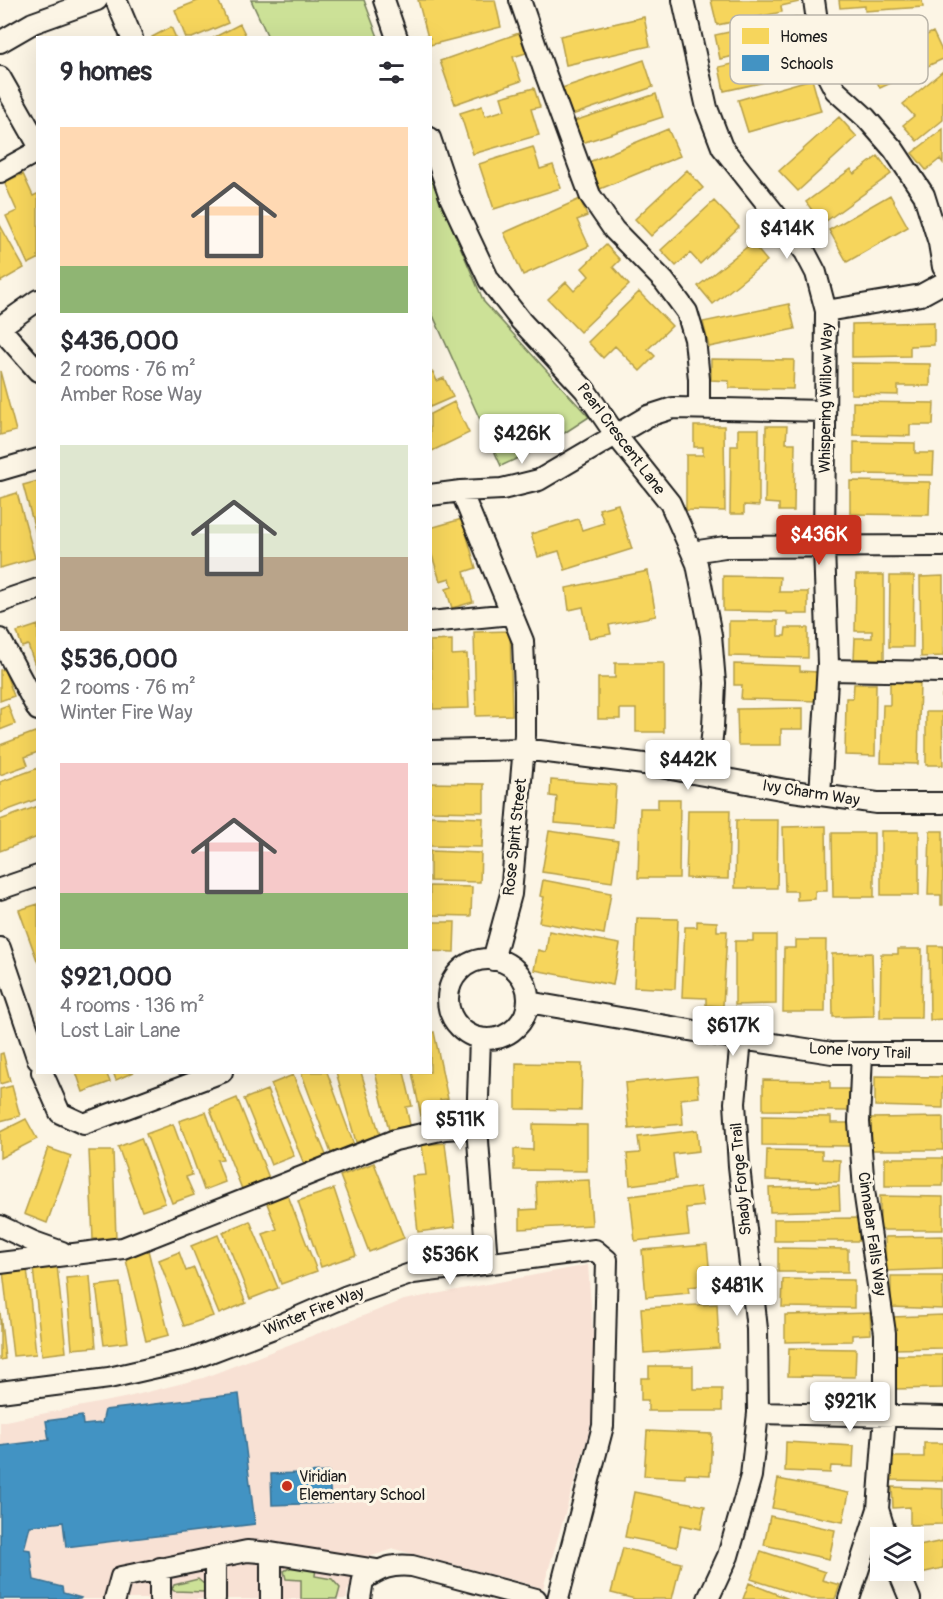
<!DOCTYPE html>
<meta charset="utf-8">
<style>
:root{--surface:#fff;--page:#f7f7f7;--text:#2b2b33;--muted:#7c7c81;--accent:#c8321e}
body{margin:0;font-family:Pangolin,sans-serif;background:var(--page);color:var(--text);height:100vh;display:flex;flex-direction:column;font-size:22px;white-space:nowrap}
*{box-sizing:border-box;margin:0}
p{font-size:20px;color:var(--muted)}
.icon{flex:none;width:33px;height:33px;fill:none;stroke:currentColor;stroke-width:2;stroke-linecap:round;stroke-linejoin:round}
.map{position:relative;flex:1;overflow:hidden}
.details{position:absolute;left:36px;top:36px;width:396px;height:1038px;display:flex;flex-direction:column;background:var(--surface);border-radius:0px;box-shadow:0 6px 24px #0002}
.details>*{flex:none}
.fabs{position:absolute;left:870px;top:1527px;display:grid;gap:12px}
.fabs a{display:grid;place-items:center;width:54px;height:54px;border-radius:0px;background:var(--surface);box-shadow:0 6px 24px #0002;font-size:30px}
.price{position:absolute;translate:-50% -51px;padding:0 14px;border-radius:6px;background:#fff;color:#222;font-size:20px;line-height:39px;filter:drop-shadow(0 2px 3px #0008)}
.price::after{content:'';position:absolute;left:50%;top:36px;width:18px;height:14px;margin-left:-9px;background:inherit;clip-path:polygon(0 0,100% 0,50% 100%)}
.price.active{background:var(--accent);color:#fff}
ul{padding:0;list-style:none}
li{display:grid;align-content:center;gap:12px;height:318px;padding:0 24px}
li span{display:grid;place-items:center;height:186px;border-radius:0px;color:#555}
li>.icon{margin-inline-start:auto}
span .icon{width:108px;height:108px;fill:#fffc;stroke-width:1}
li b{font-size:26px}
h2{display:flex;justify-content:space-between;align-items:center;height:72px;padding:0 24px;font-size:26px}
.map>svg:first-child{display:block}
.built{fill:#f8e1d4}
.green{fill:#cce197;stroke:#747e5a;stroke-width:1.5}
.homes{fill:#f6d55c;stroke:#b59e49;stroke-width:1.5}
.schools{fill:#4393c3;stroke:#376f91;stroke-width:1.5}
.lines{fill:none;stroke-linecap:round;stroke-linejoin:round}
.minor-casing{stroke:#1c1c1c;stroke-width:24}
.minor{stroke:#fcf5e5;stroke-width:20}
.poi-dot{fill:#c8321e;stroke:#fcf5e5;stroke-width:2}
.labels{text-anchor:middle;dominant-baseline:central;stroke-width:6;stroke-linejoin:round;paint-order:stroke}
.street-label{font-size:16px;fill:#1c1c1c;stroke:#fcf5e5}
.poi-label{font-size:16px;fill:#1c1c1c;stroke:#fcf5e5;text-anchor:start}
.key{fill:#fcf5e5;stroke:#b9b4a9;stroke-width:1.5}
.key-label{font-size:16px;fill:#1c1c1c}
</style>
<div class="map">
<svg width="943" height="1599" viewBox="0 0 943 1599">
<rect width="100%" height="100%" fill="#fcf5e5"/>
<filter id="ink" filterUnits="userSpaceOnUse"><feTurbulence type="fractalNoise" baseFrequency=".0167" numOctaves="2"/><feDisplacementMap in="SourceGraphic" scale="12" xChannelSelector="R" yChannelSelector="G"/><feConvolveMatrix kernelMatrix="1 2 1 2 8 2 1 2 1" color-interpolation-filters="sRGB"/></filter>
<g filter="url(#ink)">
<path class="built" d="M588,1265L598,1402L543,1588L394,1549L363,1559L347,1592V1599H0V1422L124,1398L203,1378L404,1300Z"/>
<path class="green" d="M251,0H364L378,37H268Z
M430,176L484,302L589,417L546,445L501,466L431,311Z
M293,1566L316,1567L315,1576L332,1579L340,1588L337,1599H301V1580L286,1579L284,1571Z
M198,1579L205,1585V1592L174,1591L172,1589L174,1585Z"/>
<path class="homes" d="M200,0H218L228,23L192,38H186L175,10Z
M418,0H495L501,27L430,45V38H428Z
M711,0H798L799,2L781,6L782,12L717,25Z
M839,0H922L923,7L865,11V6L840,8Z
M644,17L650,46L566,65L560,36Z
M800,17L805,41L720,59L715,35Z
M240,24L247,38H213Z
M171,27L176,38H153L152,37Z
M933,32L943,53V59L880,88L868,62Z
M519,33L526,53L513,57L521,81L455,104L440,61Z
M805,48L810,72L724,91L719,67Z
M644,60L653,87L572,115L562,88Z
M943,71V120L917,141L903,125L914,116L903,104Z
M812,79L821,111L748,132L738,100Z
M534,88L540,107L531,109L539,135L473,154L460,113L482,106L485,116L505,110L501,97Z
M656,94L663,117L582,143L574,121Z
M839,117L857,137L798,191L779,171Z
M668,129L680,156L600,189L589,162Z
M943,129V163L940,159L926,170L912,153Z
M533,147L540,169L553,165L561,188L494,209L479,164Z
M878,156L891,174L822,224L806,202L851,169L854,174Z
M687,170L703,188L651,236L635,219Z
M23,174L33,196L37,194L38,195V259L28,264L6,216L17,211L4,182Z
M890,195L908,227L847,262L829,230Z
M580,199L587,216L577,220L589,246L523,275L504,233Z
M714,201L739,227L700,264L690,253L676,266L661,250Z
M0,225L24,268L0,282Z
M752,243L767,261L713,304L698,286Z
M606,245L620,260L613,267L629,285L580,332L548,299L566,282L574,291L589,276L582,268Z
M639,292L672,326L648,349L655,356L640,371L615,346L603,358L588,342Z
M789,304L795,329L709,347L703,322Z
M934,322V345L910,346V356L852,357V324Z
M711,359L794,360L793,389L729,388V381L711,380Z
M851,363L930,364V386H898V395L851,394Z
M0,371L16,431L0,435Z
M433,372L437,381L444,378L453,397L430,407V373Z
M454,402L469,433L430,452V414Z
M853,402L934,403L933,425H910V436L853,435Z
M694,426H724L725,511L686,510V455H703V447H694Z
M766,426H787L786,443H795L794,511H779V504L765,503Z
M738,429H759V506L744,505V514H730L731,446H738Z
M854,442L915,443V453H934L933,475L854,474Z
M38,481V541L23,485Z
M850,481L930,482L929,515L850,514Z
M17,493L35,558L0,568V498Z
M618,504L632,549L565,570L559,551L538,557L531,534L578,519L582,530L604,523L599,509Z
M462,519L476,568L464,572L473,602L452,608L446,589L452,587L450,578L440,581L430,549V528Z
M648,571L656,616L609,625L611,634L589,638L583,607L569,610L566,588Z
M856,575H884V659H854L855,638H872V631H855Z
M723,576L780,577L779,592H808V614H787V612L723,611Z
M890,576H914L913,647H889Z
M943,576V656L921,657L920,577Z
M729,621H778V636H785L786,628H808V658L729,656Z
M38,625V674L28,645L22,647L17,632Z
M510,631L512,715L476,716L474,632Z
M452,640V655L467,654L469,708L433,709L430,641Z
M615,663H664V732H636V709H620V719H598V678H615Z
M734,664L800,666V671L817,672V701L741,699L742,685H734Z
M4,669L14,696L0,701V670Z
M890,681L920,682L918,764L881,763L883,705H890Z
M854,684H876L875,756L845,755L846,698H853Z
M942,694L943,765H926V712H942Z
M8,705L15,724L0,730V708Z
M803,708V729H781V745H738L737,709Z
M35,732L38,738V752L25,757L28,765L0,775V745Z
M38,768V799L0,813V782Z
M551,780L616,785L613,828L555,823L557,797L550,796Z
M430,783L484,784V812L430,811Z
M658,799H680L679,878H638L640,808H658Z
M38,806V837L0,851V820Z
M688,810H730L728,879L686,878Z
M430,816L483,818L482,847L430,846Z
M736,820H778L777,888H735Z
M826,826L827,891H815V899L797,900V891H785L783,827Z
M549,831L618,841L612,882L542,872Z
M881,831H919V895H881Z
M930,831H943V905H941V895H928Z
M832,833H874V897H833Z
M430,851L481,853L480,882L430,881Z
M543,880L611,893L604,934L539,922L544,897L540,896Z
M430,886L472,887L471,916L430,915Z
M38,904V963L19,910Z
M637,918L678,919L675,989L634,987Z
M697,921L717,922V931H727L723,1006L706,1005V998L682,997L685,927H697Z
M430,922H455L454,952L430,951Z
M549,931L620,944L613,985L534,970L538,950L546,952Z
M753,935H776V1004L735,1005V941H753Z
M796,940H826L825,1012H783L784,948H796Z
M929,946H943V1019L930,1020Z
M898,949H922L921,1018H880L881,954H898Z
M872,953L874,1016L833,1017L832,954Z
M434,1032L448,1099L440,1100L444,1117L422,1121L412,1072H430V1033Z
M3,1053L10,1081L0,1084V1054Z
M516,1063L582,1064L581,1110L516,1109Z
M76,1072H106L110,1082L83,1092Z
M113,1072H134L116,1080Z
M301,1072H327L354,1145L331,1153Z
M336,1072H361L380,1135L356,1142Z
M375,1072H404L412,1106L406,1107L410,1125L389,1130Z
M293,1075L326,1155L304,1164L271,1084Z
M697,1076L699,1097L681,1099L683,1124L629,1129L625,1083Z
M875,1076L943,1077V1108L875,1106Z
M763,1080L830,1081V1089H849V1111L763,1110Z
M12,1086L20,1116L0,1121V1089Z
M267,1090L294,1156L271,1165L244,1099Z
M237,1098L269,1178L242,1189L210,1109Z
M206,1112L223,1159L217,1160L225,1182L204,1190L179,1121Z
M762,1116L831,1117V1123H849V1146L762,1145Z
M943,1117V1150H872L871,1118Z
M26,1119L37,1139L0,1158V1132Z
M173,1124L192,1175L186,1177L194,1195L172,1203L146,1134Z
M533,1124L587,1125V1171L514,1170V1149L533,1150Z
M697,1130L699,1151L673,1154L676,1179L630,1185L627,1154L640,1153L638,1137Z
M141,1138L165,1203L142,1211L118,1147Z
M445,1143L455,1227L418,1232L412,1176L426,1175L422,1145Z
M48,1148L71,1156L47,1223L24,1214Z
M767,1150L822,1151V1159L840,1160L839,1182L766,1180Z
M89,1151H113L116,1238L93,1239Z
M885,1158H943V1186H885Z
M374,1163L404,1238L369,1252L340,1176Z
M589,1180L592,1225L520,1229V1210L537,1209L536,1182Z
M839,1186L840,1210L770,1212L769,1188Z
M700,1187L703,1206L686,1208L689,1235L635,1241L630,1196Z
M334,1189L356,1255L321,1267L298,1201Z
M287,1193L317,1271L281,1284L263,1234L277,1229L266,1201Z
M880,1196L943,1197V1230H880Z
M859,1218V1241H774V1219Z
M250,1221L278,1288L250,1299L223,1232Z
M218,1235L246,1303L219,1314L191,1246Z
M943,1236V1269L886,1271L885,1237Z
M707,1245L711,1285L688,1287L689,1293L646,1297L642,1250Z
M778,1248L848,1249V1272H778Z
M148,1250L169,1335L146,1341L125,1256Z
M179,1252L186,1271L194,1268L213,1316L184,1326L159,1260Z
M57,1265L66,1352L42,1355L33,1267Z
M27,1268L36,1354L13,1356L3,1271Z
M90,1276L96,1347L72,1349L66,1278Z
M891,1276H943V1309L891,1307Z
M783,1279L854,1280V1308L782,1307Z
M120,1283L128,1342L104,1345L96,1286Z
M717,1304L719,1348L644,1353L641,1308Z
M0,1312L5,1359L0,1360Z
M870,1313L871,1334L852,1335V1341L785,1342V1315Z
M943,1315V1348L894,1349L893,1317Z
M789,1348L856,1349L855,1377L788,1376Z
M894,1355H943V1388L894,1389Z
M649,1366H693V1389H722V1411H648V1400H641V1378H649Z
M647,1431L712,1434L710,1475L685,1474V1478L644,1476Z
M786,1442L854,1446L853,1467L831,1466L830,1473L785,1471Z
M924,1443H943V1481L889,1480L890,1457H924Z
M778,1479L849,1493L843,1522L772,1508Z
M892,1487L943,1489V1524L910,1525V1507L893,1508Z
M634,1492L705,1506L701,1529L681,1525L677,1547L625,1537Z
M770,1516L835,1530L829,1559L764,1545Z
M943,1541V1568L908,1576L907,1570H914V1547Z
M623,1548L681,1563L672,1599H635L611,1593Z
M761,1551L825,1572L822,1580L840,1585L835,1599H811L751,1579Z
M749,1583L789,1599H743Z"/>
<path class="schools" d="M239,1394L255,1524L66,1547L63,1522L30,1526L24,1549L30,1550L34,1580L62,1587L63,1593L81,1598L80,1599H0V1446L49,1440L46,1421L82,1416L83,1425L102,1423L105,1410Z
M329,1472L331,1503L272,1505L271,1474Z"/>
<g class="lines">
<defs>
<path id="minor" d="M116,0L132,38
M384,0L397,38
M520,0L544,70L590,195L614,230L664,281L687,312L695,339L699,379V408
M683,0L707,108L722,147L805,252L816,273L826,311L824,547L828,664L820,795
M814,0L824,69L835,90L866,118L894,150L924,195L939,243L943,267
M0,42L33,23L97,0
M0,77L38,144
M430,138L450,197L489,280L521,321L585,390L615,434L670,503L697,564L711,635L715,683L713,727L708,775
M0,172L38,151
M826,311L921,295L943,283
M0,327L38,300
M0,328L38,371
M0,470L38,459
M461,491L523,641L525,691V735L511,894L493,960
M430,495L461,491L502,489L539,480L648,416L673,408L825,411
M692,552L725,547L943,546
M0,602L38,589
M430,622L511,614
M0,639L38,710
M828,670L943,672
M430,751L523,749L644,764L786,790L877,803H943
M0,889L38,876
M0,948L38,1060
M448 999a40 40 0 1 1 80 0a40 40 0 1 1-80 0Z
M528,1002L741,1039L832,1053H943
M480,1038L477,1127L487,1262
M862,1053L859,1122L864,1190L885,1333V1415L878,1509L887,1538
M42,1072L60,1113L84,1124L222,1072
M0,1226L34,1242L62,1252
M0,1263L123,1248L395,1140L445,1129L477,1127
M0,1392L109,1378L192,1359L271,1329L347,1296L413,1273L595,1250L607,1260L603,1426L558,1599
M758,1413L943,1417
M215,1557V1599
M898,1570L910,1599
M115,1599L121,1577L247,1551L271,1553L377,1570
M160,1599V1568
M271,1599V1553
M360,1599L363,1580C381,1568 391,1564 412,1566L536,1599
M708,1599L728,1556L751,1476L758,1413L757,1329L739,1166L735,1103L741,1039
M849,1599L878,1509"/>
</defs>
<use href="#minor" class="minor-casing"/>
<use href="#minor" class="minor"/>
</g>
</g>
<circle class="poi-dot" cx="287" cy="1486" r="6"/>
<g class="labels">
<g class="street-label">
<text transform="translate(826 398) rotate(-89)">Whispering Willow Way</text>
<text transform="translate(621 439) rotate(53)">Pearl Crescent Lane</text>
<text transform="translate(811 793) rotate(9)">Ivy Charm Way</text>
<text transform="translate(515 837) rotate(-84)">Rose Spirit Street</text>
<text transform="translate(860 1051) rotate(3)">Lone Ivory Trail</text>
<text transform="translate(741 1179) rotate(-95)">Shady Forge Trail</text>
<text transform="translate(872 1234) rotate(82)">Cinnabar Falls Way</text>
<text transform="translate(314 1311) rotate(-22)">Winter Fire Way</text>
</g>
<g class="poi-label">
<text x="299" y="1477">Viridian<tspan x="299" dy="18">Elementary School</tspan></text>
</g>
</g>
<rect x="730" y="15" width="198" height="69" rx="9" class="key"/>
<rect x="742" y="28" width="27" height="16" fill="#f6d55c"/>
<rect x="742" y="55" width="27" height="16" fill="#4393c3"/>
<g class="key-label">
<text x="780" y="42">Homes</text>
<text x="780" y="69">Schools</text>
</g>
</svg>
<div class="fabs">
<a><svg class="icon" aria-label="layers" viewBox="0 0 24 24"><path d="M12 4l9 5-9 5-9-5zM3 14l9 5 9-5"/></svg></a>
</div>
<b class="price" style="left:787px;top:260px">$414K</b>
<b class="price" style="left:522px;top:465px">$426K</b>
<b class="price active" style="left:819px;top:566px">$436K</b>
<b class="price" style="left:688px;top:791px">$442K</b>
<b class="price" style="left:733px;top:1057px">$617K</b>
<b class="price" style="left:460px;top:1151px">$511K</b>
<b class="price" style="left:450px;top:1286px">$536K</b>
<b class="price" style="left:737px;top:1317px">$481K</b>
<b class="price" style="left:850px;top:1433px">$921K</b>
<section class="details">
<h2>9 homes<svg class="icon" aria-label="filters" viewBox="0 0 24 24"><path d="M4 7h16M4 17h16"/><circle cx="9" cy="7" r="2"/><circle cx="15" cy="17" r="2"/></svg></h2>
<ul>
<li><span style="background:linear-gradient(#ffd9b3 75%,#8fb573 0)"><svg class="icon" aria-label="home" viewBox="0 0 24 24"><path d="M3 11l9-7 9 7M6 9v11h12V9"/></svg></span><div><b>$436,000</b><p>2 rooms · 76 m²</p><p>Amber Rose Way</p></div></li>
<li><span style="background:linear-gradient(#dfe7d0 60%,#b9a48a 0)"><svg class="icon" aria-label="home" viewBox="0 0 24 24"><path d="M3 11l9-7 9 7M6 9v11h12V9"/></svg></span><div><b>$536,000</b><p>2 rooms · 76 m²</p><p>Winter Fire Way</p></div></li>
<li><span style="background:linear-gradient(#f6c9c9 70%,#8fb573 0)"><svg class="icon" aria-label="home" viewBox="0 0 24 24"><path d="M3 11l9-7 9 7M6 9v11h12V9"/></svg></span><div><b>$921,000</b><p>4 rooms · 136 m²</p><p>Lost Lair Lane</p></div></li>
</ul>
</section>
</div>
